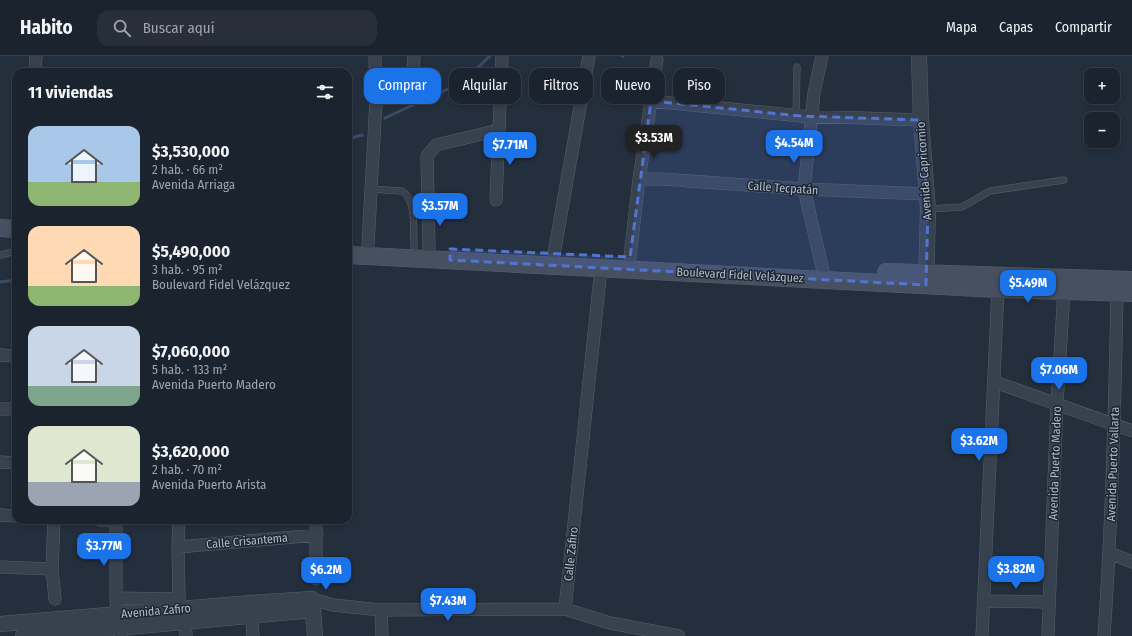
<!DOCTYPE html>
<html lang="es">
<meta charset="utf-8">
<style>
:root{--surface:#1b232e;--page:#282f3a;--text:#f1f3f6;--muted:#a0a4aa;--line:#39404a;--accent:#1a73e8}
body{margin:0;font-family:"Fira Sans Condensed",sans-serif;background:var(--page);color:var(--text);height:100vh;display:flex;flex-direction:column;font-size:15px;white-space:nowrap}
*{box-sizing:border-box;margin:0}
p{font-size:13px;color:var(--muted)}
.icon{flex:none;width:22px;height:22px;fill:none;stroke:currentColor;stroke-width:2;stroke-linecap:round;stroke-linejoin:round}
.map{position:relative;flex:1;overflow:hidden}
.sheet{position:absolute;left:12px;top:12px;width:340px;height:456px;display:flex;flex-direction:column;background:var(--surface);border-radius:12px;box-shadow:0 2px 6px #0003,0 0 0 1px var(--line)}
.sheet>*{flex:none}
.guide{position:absolute;left:364px;top:12px;width:380px;height:36px;display:flex;gap:8px}
.buttons{position:absolute;left:1084px;top:12px;display:grid;gap:8px}
.buttons a{display:grid;place-items:center;width:36px;height:36px;border-radius:8px;background:var(--surface);box-shadow:0 2px 6px #0003,0 0 0 1px var(--line);font-size:20px}
.price{position:absolute;translate:-50% -34px;padding:0 9px;border-radius:8px;background:var(--accent);color:#fff;font-size:13px;line-height:26px;filter:drop-shadow(0 1px 2px #0008)}
.price::after{content:'';position:absolute;left:50%;top:24px;width:12px;height:9px;margin-left:-6px;background:inherit;clip-path:polygon(0 0,100% 0,50% 100%)}
.price.selected{background:#222;color:#fff}
ul{padding:0;list-style:none}
li{display:flex;align-items:center;gap:12px;height:100px;padding:0 16px}
li span{display:grid;place-items:center;flex:none;width:112px;height:80px;border-radius:12px;color:#555}
li>.icon{margin-inline-start:auto}
span .icon{width:48px;height:48px;fill:#fffc;stroke-width:1}
li b{font-size:17px}
h2{display:flex;justify-content:space-between;align-items:center;height:48px;padding:0 16px;font-size:17px}
.pill{padding:0 14px;border-radius:12px;background:var(--surface);box-shadow:0 2px 6px #0003,0 0 0 1px var(--line);font-size:14px;line-height:36px}
.pill.selected{background:var(--accent);color:#fff}
header{display:flex;align-items:center;gap:24px;box-sizing:border-box;height:56px;padding:0 20px;background:var(--surface);border-bottom:1px solid var(--line)}
header strong{font-size:19px}
nav{display:flex;gap:22px;margin-inline-start:auto;font-size:14px}
.search{width:280px;height:36px;background:var(--page);display:flex;align-items:center;gap:10px;box-sizing:border-box;padding:0 14px;border-radius:12px;color:var(--muted);font-size:15px}
.map>svg:first-child{display:block}
.lines{fill:none;stroke-linecap:round;stroke-linejoin:round}
.stream{stroke:#394c67;stroke-width:3}
.service-casing{stroke:#565f6c;stroke-width:7}
.minor-casing{stroke:#565f6c;stroke-width:13}
.tertiary-casing{stroke:#565f6c;stroke-width:16}
.secondary-casing{stroke:#565f6c;stroke-width:18}
.service{stroke:#38414e;stroke-width:6}
.minor{stroke:#38414e;stroke-width:12}
.tertiary{stroke:#38414e;stroke-width:15}
.secondary{stroke:#465061;stroke-width:17}
.marked{fill:#5274d3;fill-opacity:0.2;stroke:#5274d3;stroke-width:3;stroke-dasharray:8 5;stroke-linejoin:round}
.labels{text-anchor:middle;dominant-baseline:central;stroke-width:3;stroke-linejoin:round;paint-order:stroke}
.street-label{font-size:12px;fill:#b4bcc9;stroke:#1d2633}
</style>
<header>
<strong>Habito</strong>
<div class="search"><svg class="icon" aria-label="search" viewBox="0 0 24 24"><circle cx="10" cy="10" r="6"/><path d="M15 15l6 6"/></svg>Buscar aquí</div>
<nav><a>Mapa</a><a>Capas</a><a>Compartir</a></nav>
</header>
<div class="map">
<svg width="1132" height="580" viewBox="0 0 1132 580">
<rect width="100%" height="100%" fill="#242f3e"/>
<g class="lines">
<path class="stream" d="M622,0H623
M385,62L463,26L490,0
M348,83L362,79
M0,226L16,224"/>
<defs>
<path id="service" d="M796,60L797,11
M371,133L402,135C417,143 413,177 414,191
M929,153L962,151L990,135L1064,124
M0,199L16,195"/>
<path id="minor" d="M822,0L814,37L804,133L823,215
M35,16L36,0
M411,39L414,0
M651,45L801,60L921,64
M639,123H661L804,133L927,138
M496,144L502,0
M368,189L376,45L375,0
M429,192L427,100L436,89L499,74
M554,198L589,0
M630,201L639,123L651,45L657,3
M0,299L16,300
M995,326L1132,375
M0,353H16
M0,406L16,407
M0,459L16,460
M54,464L52,513L55,543
M100,464H116
M116,464V542L117,558L121,571V580
M179,464L178,491L179,543L185,566L186,580
M178,491L317,479
M1110,497L1132,506
M0,511L52,513
M316,523V464
M116,542L179,543
M312,543L333,549L381,554L565,553L610,567L679,580
M983,545L1049,546
M251,552L253,580
M565,553L601,212
M381,554L382,580
M982,580L998,233
M1048,580L1057,347L1064,235
M1104,580C1112,466 1115,351 1117,236"/>
<path id="tertiary" d="M919,0L921,64L928,153L926,229
M0,568L251,547L312,543L315,580
M23,580C120,572 216,563 313,554"/>
<path id="secondary" d="M0,172L16,173
M348,199L998,233L1132,237
M886,216L1132,224"/>
</defs>
<use href="#service" class="service-casing"/>
<use href="#minor" class="minor-casing"/>
<use href="#tertiary" class="tertiary-casing"/>
<use href="#secondary" class="secondary-casing"/>
<use href="#service" class="service"/>
<use href="#minor" class="minor"/>
<use href="#tertiary" class="tertiary"/>
<use href="#secondary" class="secondary"/>
</g>
<path class="marked" d="M651,45L801,60L921,64L928,153L926,229L450,204V193L630,201Z"/>
<g class="labels">
<g class="street-label">
<text transform="translate(924 115) rotate(-94)">Avenida Capricornio</text>
<text transform="translate(783 132) rotate(4)">Calle Tecpatán</text>
<text transform="translate(740 219) rotate(3)">Boulevard Fidel Velázquez</text>
<text transform="translate(1055 407) rotate(-88)">Avenida Puerto Madero</text>
<text transform="translate(1113 408) rotate(-88)">Avenida Puerto Vallarta</text>
<text transform="translate(247 485) rotate(-5)">Calle Crisantema</text>
<text transform="translate(571 498) rotate(-84)">Calle Zafiro</text>
<text transform="translate(156 555) rotate(-5)">Avenida Zafiro</text>
</g>
</g>
</svg>
<div class="buttons">
<a>+</a>
<a>−</a>
</div>
<b class="price selected" style="left:654px;top:103px">$3.53M</b>
<b class="price" style="left:794px;top:108px">$4.54M</b>
<b class="price" style="left:510px;top:110px">$7.71M</b>
<b class="price" style="left:440px;top:171px">$3.57M</b>
<b class="price" style="left:1028px;top:248px">$5.49M</b>
<b class="price" style="left:1059px;top:335px">$7.06M</b>
<b class="price" style="left:979px;top:406px">$3.62M</b>
<b class="price" style="left:104px;top:511px">$3.77M</b>
<b class="price" style="left:1016px;top:534px">$3.82M</b>
<b class="price" style="left:326px;top:535px">$6.2M</b>
<b class="price" style="left:448px;top:566px">$7.43M</b>
<div class="guide">
<a class="pill selected">Comprar</a>
<a class="pill">Alquilar</a>
<a class="pill">Filtros</a>
<a class="pill">Nuevo</a>
<a class="pill">Piso</a>
</div>
<section class="sheet">
<h2>11 viviendas<svg class="icon" aria-label="filters" viewBox="0 0 24 24"><path d="M4 7h16M4 17h16"/><circle cx="9" cy="7" r="2"/><circle cx="15" cy="17" r="2"/></svg></h2>
<ul>
<li><span style="background:linear-gradient(#a9c7e8 70%,#8fb573 0)"><svg class="icon" aria-label="home" viewBox="0 0 24 24"><path d="M3 11l9-7 9 7M6 9v11h12V9"/></svg></span><div><b>$3,530,000</b><p>2 hab. · 66 m²</p><p>Avenida Arriaga</p></div></li>
<li><span style="background:linear-gradient(#ffd9b3 75%,#8fb573 0)"><svg class="icon" aria-label="home" viewBox="0 0 24 24"><path d="M3 11l9-7 9 7M6 9v11h12V9"/></svg></span><div><b>$5,490,000</b><p>3 hab. · 95 m²</p><p>Boulevard Fidel Velázquez</p></div></li>
<li><span style="background:linear-gradient(#c9d6e8 75%,#7fa58c 0)"><svg class="icon" aria-label="home" viewBox="0 0 24 24"><path d="M3 11l9-7 9 7M6 9v11h12V9"/></svg></span><div><b>$7,060,000</b><p>5 hab. · 133 m²</p><p>Avenida Puerto Madero</p></div></li>
<li><span style="background:linear-gradient(#dfe7d0 70%,#9aa5b1 0)"><svg class="icon" aria-label="home" viewBox="0 0 24 24"><path d="M3 11l9-7 9 7M6 9v11h12V9"/></svg></span><div><b>$3,620,000</b><p>2 hab. · 70 m²</p><p>Avenida Puerto Arista</p></div></li>
</ul>
</section>
</div>
